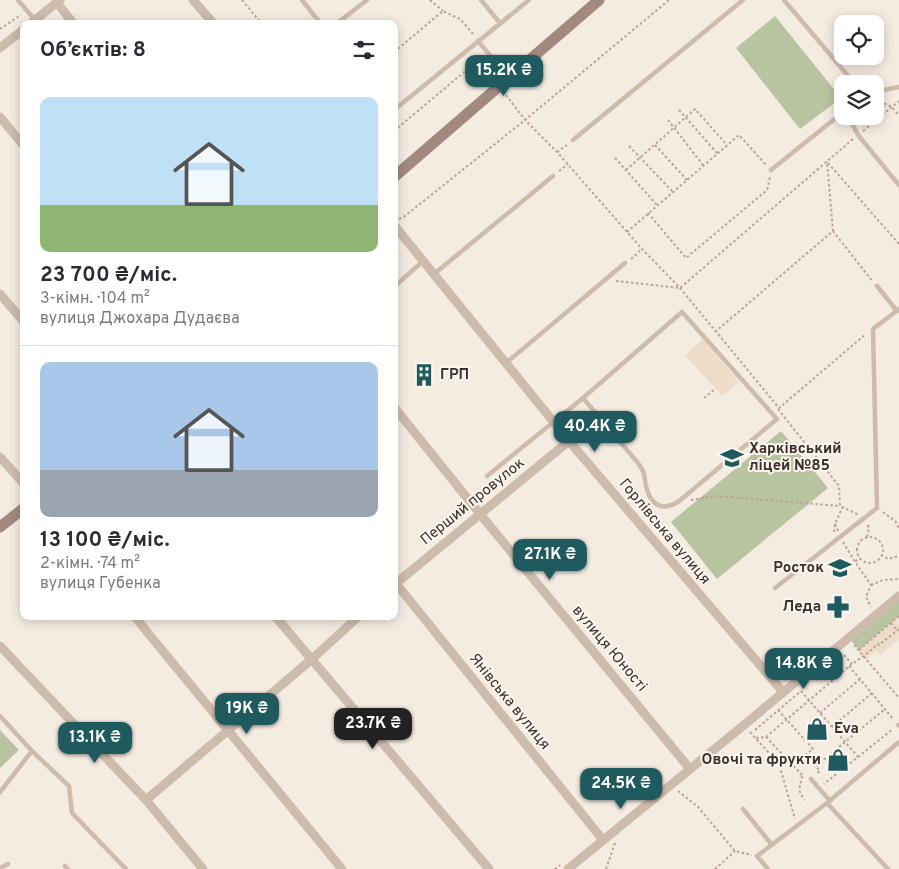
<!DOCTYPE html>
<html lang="uk">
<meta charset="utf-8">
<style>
:root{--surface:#fff;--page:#f7f7f7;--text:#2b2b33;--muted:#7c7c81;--line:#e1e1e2;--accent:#1f5a5e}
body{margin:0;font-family:Overpass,sans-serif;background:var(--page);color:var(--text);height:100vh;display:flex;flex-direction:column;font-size:19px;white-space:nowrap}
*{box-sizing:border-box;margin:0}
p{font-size:16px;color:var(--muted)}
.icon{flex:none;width:28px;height:28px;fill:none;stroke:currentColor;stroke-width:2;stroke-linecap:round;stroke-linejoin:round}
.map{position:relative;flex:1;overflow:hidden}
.drawer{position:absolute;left:20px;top:20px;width:378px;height:600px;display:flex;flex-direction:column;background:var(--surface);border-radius:10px;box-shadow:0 2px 12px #0003}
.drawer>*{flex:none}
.fabs{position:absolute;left:834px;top:15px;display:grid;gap:10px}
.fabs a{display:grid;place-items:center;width:50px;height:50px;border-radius:10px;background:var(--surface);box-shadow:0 2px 12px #0003;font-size:25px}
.price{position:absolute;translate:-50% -42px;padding:0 11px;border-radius:10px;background:var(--accent);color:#fff;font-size:16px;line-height:32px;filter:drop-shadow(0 1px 2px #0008)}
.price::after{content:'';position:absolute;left:50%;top:30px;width:15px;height:11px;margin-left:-8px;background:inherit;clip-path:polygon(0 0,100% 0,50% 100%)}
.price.on{background:#222;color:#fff}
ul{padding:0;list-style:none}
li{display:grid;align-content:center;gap:10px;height:265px;padding:0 20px}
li+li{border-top:1px solid var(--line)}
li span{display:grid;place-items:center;height:155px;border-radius:10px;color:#555}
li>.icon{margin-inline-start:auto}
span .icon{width:90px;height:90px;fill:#fffc;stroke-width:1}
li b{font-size:21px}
h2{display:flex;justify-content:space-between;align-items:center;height:60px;padding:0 20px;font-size:21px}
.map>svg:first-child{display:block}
.green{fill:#b8c4a0}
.plaza{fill:#ecdcc8}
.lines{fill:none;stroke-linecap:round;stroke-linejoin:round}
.path{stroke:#b9a596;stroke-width:2;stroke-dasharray:2.5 2.5;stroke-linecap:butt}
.lane{stroke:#cdbbac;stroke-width:4.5}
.street{stroke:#cdbbac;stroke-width:9}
.secondary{stroke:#a18a7d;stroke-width:11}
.labels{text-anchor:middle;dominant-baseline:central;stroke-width:4;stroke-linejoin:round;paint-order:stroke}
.poi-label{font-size:15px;font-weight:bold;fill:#3b302b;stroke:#fbf5ee;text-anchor:start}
.street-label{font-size:15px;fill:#3b302b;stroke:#fbf5ee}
</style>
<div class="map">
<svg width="899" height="869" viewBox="0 0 899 869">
<rect width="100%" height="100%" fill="#f4ebe1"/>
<path class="green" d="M775,16L841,98L800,129L736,48Z
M781,431L828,488L717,579L671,522Z
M899,596V616L859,650L848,637Z
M0,730L19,750L0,768Z"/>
<path class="plaza" d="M703,339L739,382L722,396L685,355Z
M899,616V619L897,621L899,624V639L880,655L876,651L866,659L859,650Z"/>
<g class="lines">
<path class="path" d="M242,0L262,24
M430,0L443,11
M0,29L21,15
M394,52L443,11L460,19L474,35
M506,95L525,120L557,152L642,249L680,288L779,408L866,334
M875,99L892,107L899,116
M679,110L717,153
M668,120L703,165
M394,131L482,57
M863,131L899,101
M655,145L687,180
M629,146L673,192
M557,152L567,145
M615,158L657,205
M828,163L899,244
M626,170L695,109L727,145
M559,171L568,164
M648,213L686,258L767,190L770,177
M399,219L405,216L525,120L669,0
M833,231L873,282
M627,232L739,135L767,166
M631,259L642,249
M616,281L680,288L853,139
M715,332L833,231L827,161
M704,398L715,389
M778,409L839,486L840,506L859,515
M691,500L717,496L840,506
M883,512L896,522L899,529
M835,524L838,531
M834,532L835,524L843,506
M867,537L869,528L867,523
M857 550a13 13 0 1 1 26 0a13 13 0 1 1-26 0Z
M843,542L855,562L871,585L866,597L871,607
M881,555L888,559L899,556
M843,570L860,558
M871,585L883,580L899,579
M891,623L897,630
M854,645L899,698
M859,650L899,616
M844,655L852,664
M849,666L894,720
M801,691L858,757L824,784
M778,710L813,749L805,755L820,771L816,774
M820,713L860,679
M832,727L872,693
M755,730L801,691
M750,732L779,764L795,819
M766,737L804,777
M756,738L766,737L852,664L864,656L878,644L879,645L899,629
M858,757L893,729
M816,766L885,709
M802,776L799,790L804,800
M678,791L698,807L735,851L752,855
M555,869L560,865
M606,869L615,843
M715,869L735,851"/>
<path class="lane" d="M18,0L35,20
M302,0L321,24
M481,0L500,23
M784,0L855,84
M336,24L367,0
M478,41L508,77
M875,92L899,87
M394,110L529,0
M848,116L858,135L899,185
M573,140L743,0
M771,170L842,113
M434,274L553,176
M877,286L897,311
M394,287L423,261
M506,363L625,263
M487,476L583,398L682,312L777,419L678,502C661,512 650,504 646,486C645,482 645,478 644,474C643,470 640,466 638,463L583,398
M775,588L877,508L873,329L899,309
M0,716L32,751L0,792
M898,725L899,726
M32,751L69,786L72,813L126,869
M811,779L830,801
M827,803L888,869
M743,809L772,845
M65,866L68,869
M0,868L8,864
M768,869L757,856L827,803L899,742"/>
<path class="street" d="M193,0L214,24
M57,3L74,24
M30,24L60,0
M0,48L24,29
M0,117L24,146
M394,225L569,441L783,692
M0,294L24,322
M394,407L480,514L690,769
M0,457L24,484
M394,581L603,840
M394,585L569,441
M134,616L342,869
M275,616L489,869
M0,646L146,800L203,869
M146,800L312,659L359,616
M568,869L744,725L899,596"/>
<path class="secondary" d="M394,177L599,0
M0,527L24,508"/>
</g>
<defs>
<symbol id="building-bare" viewBox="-9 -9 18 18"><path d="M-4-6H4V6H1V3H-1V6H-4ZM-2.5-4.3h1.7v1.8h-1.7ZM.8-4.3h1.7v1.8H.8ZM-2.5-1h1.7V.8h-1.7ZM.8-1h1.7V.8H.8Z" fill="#1f5a5e" stroke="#fbf5ee" stroke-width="2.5" paint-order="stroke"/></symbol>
<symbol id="school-bare" viewBox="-9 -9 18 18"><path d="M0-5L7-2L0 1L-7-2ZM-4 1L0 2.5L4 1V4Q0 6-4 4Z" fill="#1f5a5e" stroke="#fbf5ee" stroke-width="2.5" paint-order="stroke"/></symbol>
<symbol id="pharmacy-bare" viewBox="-9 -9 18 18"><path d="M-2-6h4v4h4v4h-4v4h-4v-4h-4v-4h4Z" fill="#1f5a5e" stroke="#fbf5ee" stroke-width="2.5" paint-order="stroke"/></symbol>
<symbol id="shop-bare" viewBox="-9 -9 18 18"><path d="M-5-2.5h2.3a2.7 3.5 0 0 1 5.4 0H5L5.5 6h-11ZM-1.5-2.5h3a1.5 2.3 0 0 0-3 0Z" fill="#1f5a5e" stroke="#fbf5ee" stroke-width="2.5" paint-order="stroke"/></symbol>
</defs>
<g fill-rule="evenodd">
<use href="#building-bare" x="408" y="359" width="32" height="32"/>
<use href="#school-bare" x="716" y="442" width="32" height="32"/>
<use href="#school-bare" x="824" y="552" width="32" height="32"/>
<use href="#pharmacy-bare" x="822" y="591" width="32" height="32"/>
<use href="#shop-bare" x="801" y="713" width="32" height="32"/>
<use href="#shop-bare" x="822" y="744" width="32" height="32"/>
</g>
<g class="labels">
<g class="poi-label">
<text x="440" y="375">ГРП</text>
<text x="749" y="449">Харківський<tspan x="749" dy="17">ліцей №85</tspan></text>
<text x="824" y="568" text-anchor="end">Росток</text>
<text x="821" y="607" text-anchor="end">Леда</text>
<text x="834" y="729">Eva</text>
<text x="821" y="760" text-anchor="end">Овочі та фрукти</text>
</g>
<g class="street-label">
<text transform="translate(473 502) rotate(-39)">Перший провулок</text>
<text transform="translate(664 532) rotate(50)">Горлівська вулиця</text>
<text transform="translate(609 649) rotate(50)">вулиця Юності</text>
<text transform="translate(509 702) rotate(51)">Янівська вулиця</text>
</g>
</g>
</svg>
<div class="fabs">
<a><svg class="icon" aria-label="locate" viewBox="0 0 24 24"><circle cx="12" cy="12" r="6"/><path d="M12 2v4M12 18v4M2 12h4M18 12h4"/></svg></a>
<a><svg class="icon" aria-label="layers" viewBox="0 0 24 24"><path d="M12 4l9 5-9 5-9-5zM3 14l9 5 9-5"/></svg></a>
</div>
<b class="price" style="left:504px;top:97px">15.2K ₴</b>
<b class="price" style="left:595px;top:453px">40.4K ₴</b>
<b class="price" style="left:550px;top:581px">27.1K ₴</b>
<b class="price" style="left:804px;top:690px">14.8K ₴</b>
<b class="price" style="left:247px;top:735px">19K ₴</b>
<b class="price on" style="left:373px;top:750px">23.7K ₴</b>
<b class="price" style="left:95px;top:764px">13.1K ₴</b>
<b class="price" style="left:621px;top:810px">24.5K ₴</b>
<section class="drawer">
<h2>Об’єктів: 8<svg class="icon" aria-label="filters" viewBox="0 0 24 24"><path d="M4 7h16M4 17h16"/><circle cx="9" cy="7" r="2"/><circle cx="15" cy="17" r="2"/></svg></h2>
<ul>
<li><span style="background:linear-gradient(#bfe0f5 70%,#8fb573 0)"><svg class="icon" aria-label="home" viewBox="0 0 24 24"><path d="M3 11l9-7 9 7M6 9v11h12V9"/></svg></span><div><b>23 700 ₴/міс.</b><p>3-кімн. · 104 m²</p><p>вулиця Джохара Дудаєва</p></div></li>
<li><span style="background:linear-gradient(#a9c7e8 70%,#9aa5b1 0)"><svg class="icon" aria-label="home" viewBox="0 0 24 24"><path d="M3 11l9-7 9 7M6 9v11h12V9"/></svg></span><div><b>13 100 ₴/міс.</b><p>2-кімн. · 74 m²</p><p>вулиця Губенка</p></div></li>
</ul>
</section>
</div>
